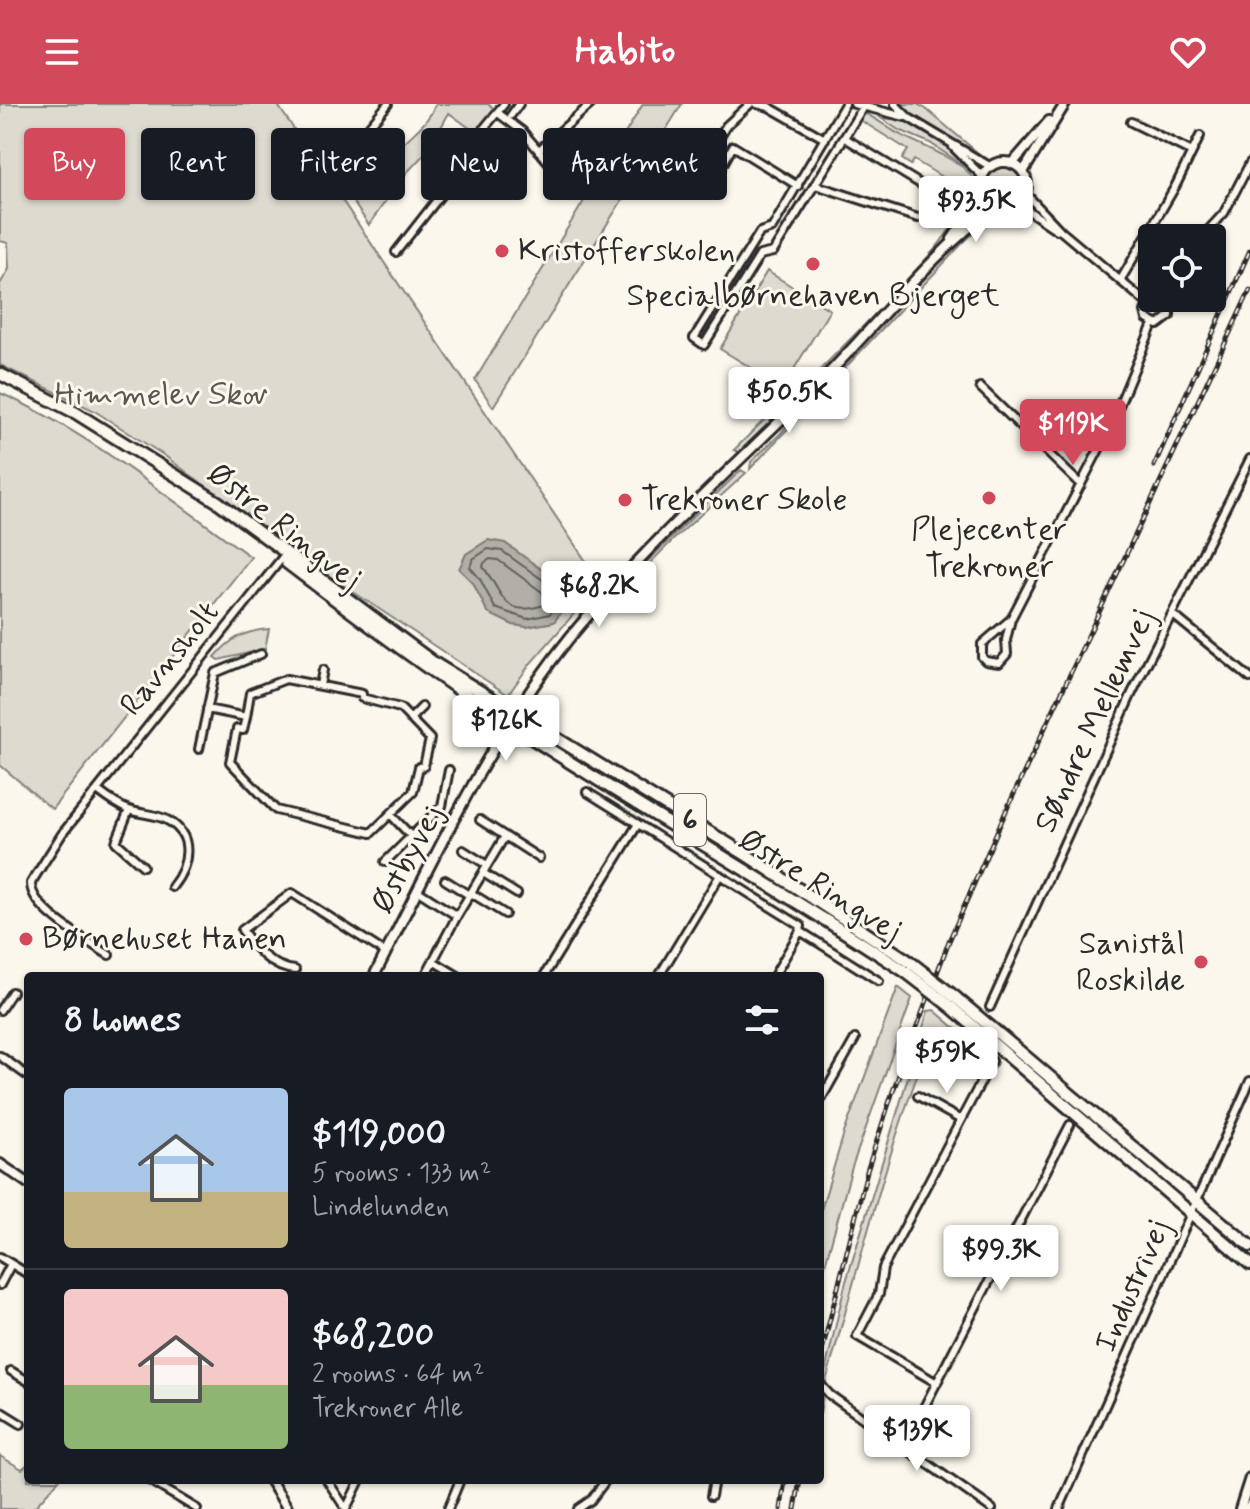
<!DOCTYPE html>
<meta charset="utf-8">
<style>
:root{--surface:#171b24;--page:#242831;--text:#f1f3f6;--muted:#9ea1a6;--line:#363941;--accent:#d1495b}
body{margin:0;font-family:Mynerve,sans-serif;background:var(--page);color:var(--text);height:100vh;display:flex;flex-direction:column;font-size:30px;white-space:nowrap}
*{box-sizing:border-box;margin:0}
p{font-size:26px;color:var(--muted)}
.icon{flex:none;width:44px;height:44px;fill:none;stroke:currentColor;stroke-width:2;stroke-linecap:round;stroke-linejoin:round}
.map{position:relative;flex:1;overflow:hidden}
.panel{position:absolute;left:24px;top:868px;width:800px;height:512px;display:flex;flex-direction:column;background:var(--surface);border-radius:8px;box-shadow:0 2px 6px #0004}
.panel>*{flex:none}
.hud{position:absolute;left:24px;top:24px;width:800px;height:72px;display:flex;gap:16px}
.buttons{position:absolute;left:1138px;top:120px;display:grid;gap:16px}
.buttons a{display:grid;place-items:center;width:88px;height:88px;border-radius:8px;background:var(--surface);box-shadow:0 2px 6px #0004;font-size:40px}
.price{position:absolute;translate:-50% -68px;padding:0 18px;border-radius:8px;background:#fff;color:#222;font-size:26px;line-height:52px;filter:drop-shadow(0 2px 4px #0008)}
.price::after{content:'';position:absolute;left:50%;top:48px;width:24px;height:18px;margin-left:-12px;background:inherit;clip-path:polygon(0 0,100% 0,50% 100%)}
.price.selected{background:var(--accent);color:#fff}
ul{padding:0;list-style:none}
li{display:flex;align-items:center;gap:24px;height:200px;padding:0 40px}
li+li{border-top:2px solid var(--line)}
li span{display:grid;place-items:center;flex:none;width:224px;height:160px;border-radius:8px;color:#555}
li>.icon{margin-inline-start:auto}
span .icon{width:96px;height:96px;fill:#fffc;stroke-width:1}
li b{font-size:34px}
h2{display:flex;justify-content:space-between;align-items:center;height:96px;padding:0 40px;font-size:34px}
.chip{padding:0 28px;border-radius:8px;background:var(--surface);box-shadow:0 2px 6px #0004;font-size:28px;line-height:72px}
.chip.selected{background:var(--accent);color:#fff}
header{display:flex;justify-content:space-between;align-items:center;height:104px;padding:0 40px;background:var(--accent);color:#fff;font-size:36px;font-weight:700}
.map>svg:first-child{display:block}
.green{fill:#dddad0;stroke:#84827e;stroke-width:2}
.water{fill:#b1afa7;stroke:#7b7a75;stroke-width:2}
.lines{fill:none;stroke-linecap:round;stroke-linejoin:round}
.shore{stroke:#61605d;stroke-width:2}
.minor-casing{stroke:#2b2b2b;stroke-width:12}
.tertiary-casing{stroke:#2b2b2b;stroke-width:14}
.primary-casing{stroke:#2b2b2b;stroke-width:16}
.minor{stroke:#fbf7ec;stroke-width:6}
.tertiary{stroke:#fbf7ec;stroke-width:8}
.primary{stroke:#fbf7ec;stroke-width:10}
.rail-casing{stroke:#2b2b2b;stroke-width:5}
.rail{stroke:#fbf7ec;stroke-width:2;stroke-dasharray:6;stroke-linecap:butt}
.primary-bridge-casing{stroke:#2b2b2b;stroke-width:16;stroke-linecap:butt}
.primary-bridge{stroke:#fbf7ec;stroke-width:10}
.poi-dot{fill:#d1495b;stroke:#fbf7ec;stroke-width:3}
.labels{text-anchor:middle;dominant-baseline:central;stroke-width:6;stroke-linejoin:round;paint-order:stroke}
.shield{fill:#fbf7ec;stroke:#696865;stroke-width:2}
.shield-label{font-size:30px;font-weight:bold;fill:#2b2b2b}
.poi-label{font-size:32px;fill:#2b2b2b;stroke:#fbf7ec;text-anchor:start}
.park-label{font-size:32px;fill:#585754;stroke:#fbf7ec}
.street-label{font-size:32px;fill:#2b2b2b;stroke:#fbf7ec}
</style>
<header><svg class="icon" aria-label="menu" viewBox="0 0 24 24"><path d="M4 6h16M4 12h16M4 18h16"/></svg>Habito<svg class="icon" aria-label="heart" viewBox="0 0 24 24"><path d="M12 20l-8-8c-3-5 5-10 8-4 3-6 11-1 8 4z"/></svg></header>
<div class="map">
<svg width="1250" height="1405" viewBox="0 0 1250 1405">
<rect width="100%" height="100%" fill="#fbf7ec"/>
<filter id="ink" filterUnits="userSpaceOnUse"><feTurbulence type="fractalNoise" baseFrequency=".0125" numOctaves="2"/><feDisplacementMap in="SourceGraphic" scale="16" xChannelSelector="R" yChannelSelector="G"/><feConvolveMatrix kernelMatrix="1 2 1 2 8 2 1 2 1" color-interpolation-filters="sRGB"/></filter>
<g filter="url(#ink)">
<path class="green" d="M0,0H277L598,475L600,480L530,560L508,591L295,449L165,352L93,306L0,261V180L9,165L8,139L0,137Z
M436,0H488L494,5L475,28L449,9L429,45L400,76L369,121L353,98C375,84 383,63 399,44C414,27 426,22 436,0Z
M643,0H682L493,303L475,276Z
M896,0H917L926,5L984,54L983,56Z
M864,9C876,14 886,23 897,29C913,38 968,58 973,76C974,80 973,85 972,89L959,97L956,96L962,85L914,56L911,61L902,55L908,46L860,16Z
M881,14L905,16L951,45L974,67L973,68L930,39L897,25Z
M985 82a19 19 0 1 1 38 0a19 19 0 1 1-38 0Z
M971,97L975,100C907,189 825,264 746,342L739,348L734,346L768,312L795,291L883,202L936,144Z
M987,111L990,113L960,142L750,365L751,358L780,330L806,299L957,139Z
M767,167L830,206L783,283L720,245Z
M0,289C88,327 173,398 251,453L52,705L0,661Z
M741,366L746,369L673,436L622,487L618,486Z
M269,525L265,545L219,556L215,553C231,534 244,527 269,525Z
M898,883L912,894L852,1063L820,1179V1109L844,1029Z
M934,906L955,924L940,948L928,943C885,1052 858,1167 825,1280L820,1310V1289L845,1181L928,907Z
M0,1352L22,1365L28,1360V1376H59L33,1405H0Z"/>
<path class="water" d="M488,436L505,439L556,476L564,490V504L554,518L527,523L513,521L488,509L473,479L459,465L466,450Z"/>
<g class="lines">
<path class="shore" d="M488,445L502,447L550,481L556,492V500L550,510L527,515L495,504L480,475L470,463L473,455Z
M490,455L498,456L542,488L546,495L544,501C501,515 503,487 483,463L484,459Z"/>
<defs>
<path id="minor" d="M757,0L769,3L825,35
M845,0L772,124L760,128L694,234L704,241L760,151L773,148L865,0
M854,0L905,13
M895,0L909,14L991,63
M498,9L522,27L552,62
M511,11L519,0
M1131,18L1192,48
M845,34L922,81
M953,43L983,73
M539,46L591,0
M708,52L726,22L750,0
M337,61L388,0
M715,74L733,42L798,82
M815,81L918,114
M1025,89L1061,127L1148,200
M1017,99L1057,126
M1201,134L1224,109L1250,59
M396,148L469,55L463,50L504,0
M1120,177L1175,83L1200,32
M1148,200L1145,207L1147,215L1158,221L1170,212V204L1164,197
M980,283L1081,381
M1172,510L1250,574
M1011,515L982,540V553L986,557L999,559L1007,550L1006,536L1011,515L1108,328L1153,220
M320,581L323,566
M207,605L246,613L243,626L237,625L230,658L276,706L371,729L413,688L419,663L424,662L430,635L400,604L362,594V590L286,575L250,589L246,613
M410,615L422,603
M199,645L215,569L261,550
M97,686C106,693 118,702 129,706C140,710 154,710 165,715C196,730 189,762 172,783
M587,688L801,822L800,827L774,872
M129,706L116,738L143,762
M391,711L411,732
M480,716L539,754
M463,746L487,761
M385,758L442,702L449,666
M483,769L517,790
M445,776L469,791
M418,787L457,812
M471,789L505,810
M800,827L879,877
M109,851C89,838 30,805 31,779L62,730L286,449
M433,857L458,872
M295,866C271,864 256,845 242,826L292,789L386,849
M425,872L457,812L505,732
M544,872L638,720
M659,872L720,771
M990,903L1132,589L1250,355
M0,906L12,888
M0,952L28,972
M918,992L961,1016
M820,997L855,935
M0,1153L28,1170
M0,1181L11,1160
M11,1267L28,1277
M937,1279L857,1232L879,1190L883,1164L992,957
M821,1281L830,1291L992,1405
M0,1307L21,1320
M904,1342L1070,1021
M149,1376L197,1405
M327,1376L346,1405
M711,1392L714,1376
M346,1405L360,1376
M448,1405L460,1376
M578,1405L591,1396L606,1376
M1059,1405L1250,977"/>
<path id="tertiary" d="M981 81a23 23 0 1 1 46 0a23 23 0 1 1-46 0Z
M1012,60L1049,17
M1023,68L1065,0
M952,135L983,91
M374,872C433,757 489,633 571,532C647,440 740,357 825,273C881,216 932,149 996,102
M0,1060L28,1079
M270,1376L288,1405
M1240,1405L1250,1374
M1248,1405L1250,1401"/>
<path id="primary" d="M0,270L76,309L218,398L434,559L748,752L910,858
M287,459C358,513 429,567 504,616C636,703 774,780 906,868
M955,893L1250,1142
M950,902L1250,1160"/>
</defs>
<use href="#minor" class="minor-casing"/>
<use href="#tertiary" class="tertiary-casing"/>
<use href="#primary" class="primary-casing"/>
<use href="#minor" class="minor"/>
<use href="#tertiary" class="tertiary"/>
<use href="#primary" class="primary"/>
<defs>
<path id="rail" d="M1154,362L1250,146
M820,1255L867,1067L893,987L949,837L1006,707L1250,186
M781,1405L785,1376
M795,1405L800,1376"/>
</defs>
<use href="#rail" class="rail-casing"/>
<use href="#rail" class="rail"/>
<defs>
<path id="primary-bridge" d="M910,858L955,893
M906,868L950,902"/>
</defs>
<use href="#primary-bridge" class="primary-bridge-casing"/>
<use href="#primary-bridge" class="primary-bridge"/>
</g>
</g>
<g class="poi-dot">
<circle cx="502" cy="147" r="8"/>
<circle cx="813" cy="160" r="8"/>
<circle cx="989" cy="394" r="8"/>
<circle cx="625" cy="396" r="8"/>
<circle cx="26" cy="835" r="8"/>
<circle cx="1201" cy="858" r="8"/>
</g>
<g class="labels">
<rect class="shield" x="674" y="690" width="32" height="52" rx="6"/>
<g class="shield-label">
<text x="690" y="716">6</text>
</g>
<g class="poi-label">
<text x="518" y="147">Kristofferskolen</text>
<text x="813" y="192" text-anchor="middle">Specialbørnehaven Bjerget</text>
<text x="641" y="396">Trekroner Skole</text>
<text x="989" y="426" text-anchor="middle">Plejecenter<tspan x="989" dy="37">Trekroner</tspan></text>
<text x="42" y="835">Børnehuset Hanen</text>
<text x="1185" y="840" text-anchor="end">Sanistål<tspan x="1185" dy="37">Roskilde</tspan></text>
</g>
<g class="park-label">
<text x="161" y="291">Himmelev Skov</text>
</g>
<g class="street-label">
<text transform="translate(284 423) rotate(38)">Østre Ringvej</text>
<text transform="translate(170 555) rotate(-51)">Ravnsholt</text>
<text transform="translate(1095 617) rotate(-65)">Søndre Mellemvej</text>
<text transform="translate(408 755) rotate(-62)">Østbyvej</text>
<text transform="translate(820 782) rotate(32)">Østre Ringvej</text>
<text transform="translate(1133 1182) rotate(-66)">Industrivej</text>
</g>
</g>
</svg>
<div class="buttons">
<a><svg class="icon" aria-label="locate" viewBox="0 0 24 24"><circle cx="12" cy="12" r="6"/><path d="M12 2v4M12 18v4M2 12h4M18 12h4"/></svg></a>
</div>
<b class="price" style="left:976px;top:140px">$93.5K</b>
<b class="price" style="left:789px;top:331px">$50.5K</b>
<b class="price selected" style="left:1073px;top:363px">$119K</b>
<b class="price" style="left:599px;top:525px">$68.2K</b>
<b class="price" style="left:506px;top:659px">$126K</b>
<b class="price" style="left:947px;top:991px">$59K</b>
<b class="price" style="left:1001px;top:1189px">$99.3K</b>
<b class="price" style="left:917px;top:1369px">$139K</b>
<div class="hud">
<a class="chip selected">Buy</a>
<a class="chip">Rent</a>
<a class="chip">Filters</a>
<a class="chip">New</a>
<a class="chip">Apartment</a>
</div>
<section class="panel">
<h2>8 homes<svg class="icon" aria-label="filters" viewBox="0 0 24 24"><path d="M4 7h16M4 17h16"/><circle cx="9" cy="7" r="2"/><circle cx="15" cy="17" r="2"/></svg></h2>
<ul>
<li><span style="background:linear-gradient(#a9c7e8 65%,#c2b280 0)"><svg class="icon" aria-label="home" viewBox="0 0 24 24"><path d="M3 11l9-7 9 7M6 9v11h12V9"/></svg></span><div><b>$119,000</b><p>5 rooms · 133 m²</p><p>Lindelunden</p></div></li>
<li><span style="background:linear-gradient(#f6c9c9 60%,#8fb573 0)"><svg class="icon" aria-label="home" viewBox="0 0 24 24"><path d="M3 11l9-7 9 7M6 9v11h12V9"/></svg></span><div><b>$68,200</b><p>2 rooms · 64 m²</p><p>Trekroner Alle</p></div></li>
</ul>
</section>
</div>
